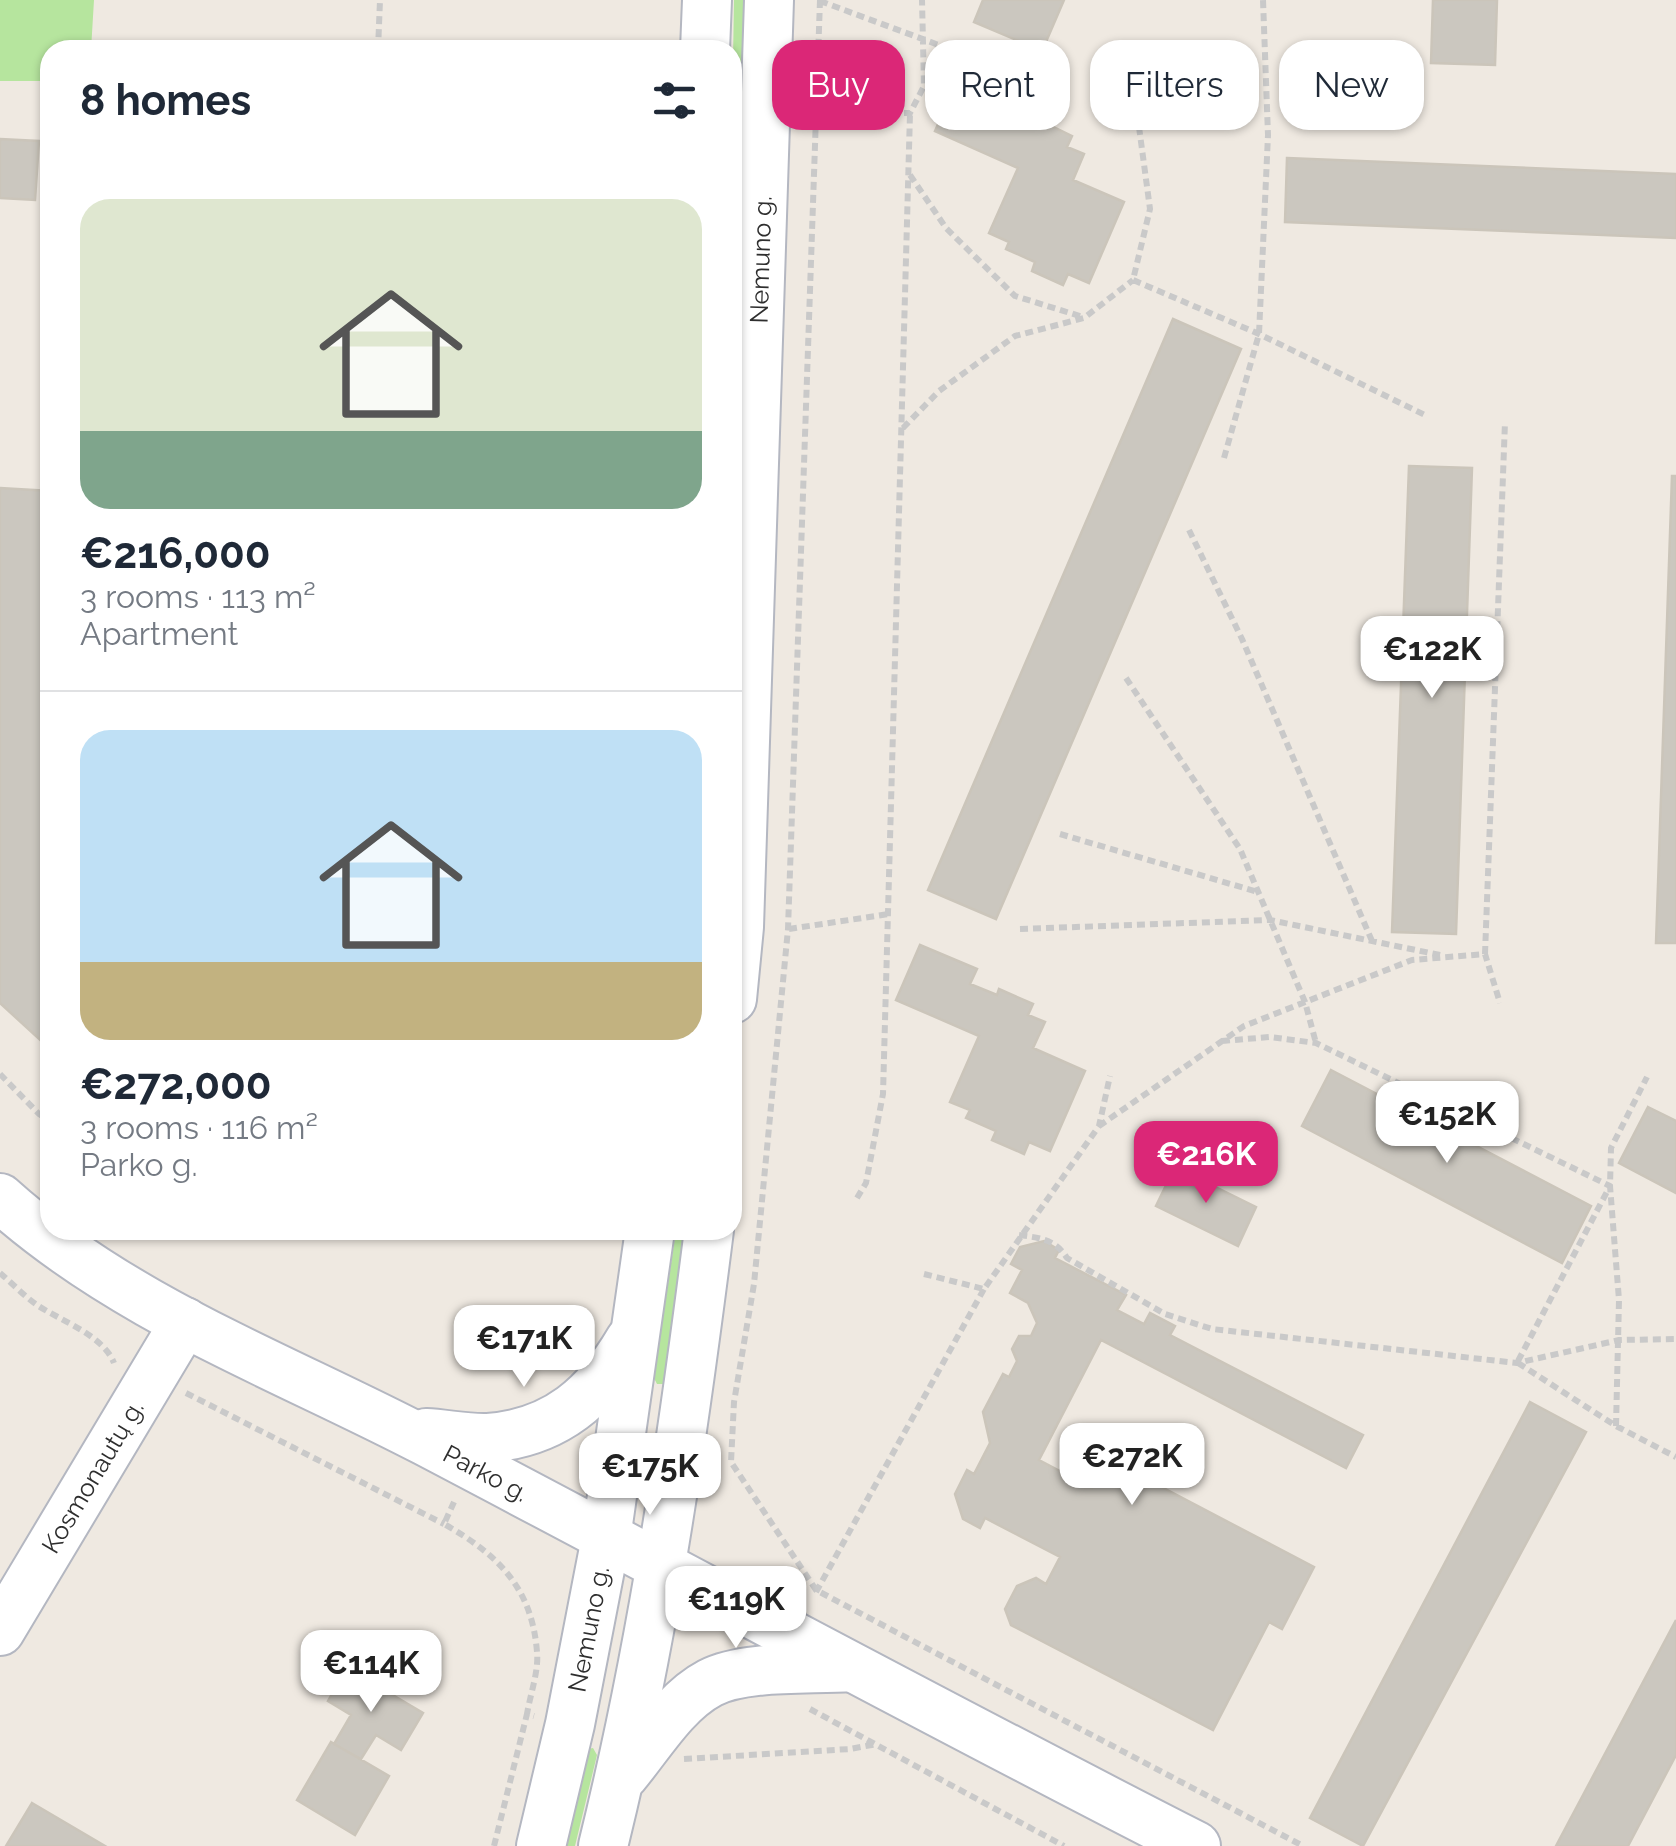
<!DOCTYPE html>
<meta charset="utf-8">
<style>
:root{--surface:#fff;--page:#f6f6f7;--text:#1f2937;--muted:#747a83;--line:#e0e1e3;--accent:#db2777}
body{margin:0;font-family:Raleway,sans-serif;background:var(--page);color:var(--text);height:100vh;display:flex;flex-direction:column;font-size:38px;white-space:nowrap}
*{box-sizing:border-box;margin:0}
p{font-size:32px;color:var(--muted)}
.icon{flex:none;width:55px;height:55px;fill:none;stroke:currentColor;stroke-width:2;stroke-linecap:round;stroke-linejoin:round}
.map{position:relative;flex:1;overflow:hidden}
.drawer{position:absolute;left:40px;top:40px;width:702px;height:1200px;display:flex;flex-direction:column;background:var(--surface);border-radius:30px;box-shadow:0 2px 8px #0004}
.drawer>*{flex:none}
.top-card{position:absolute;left:772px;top:40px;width:752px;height:90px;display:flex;gap:20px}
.price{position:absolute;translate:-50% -85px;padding:0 22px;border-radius:20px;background:#fff;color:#222;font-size:32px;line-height:65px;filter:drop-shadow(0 2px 5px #0008)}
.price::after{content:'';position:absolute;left:50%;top:60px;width:30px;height:22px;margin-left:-15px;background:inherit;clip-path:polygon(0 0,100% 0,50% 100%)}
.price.active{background:var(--accent);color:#fff}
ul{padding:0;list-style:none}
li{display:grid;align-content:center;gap:20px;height:530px;padding:0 40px}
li+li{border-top:2px solid var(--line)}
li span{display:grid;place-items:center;height:310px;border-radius:30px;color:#555}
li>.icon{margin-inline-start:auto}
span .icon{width:180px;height:180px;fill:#fffc;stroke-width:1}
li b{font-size:42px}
h2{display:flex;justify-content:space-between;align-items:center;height:120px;padding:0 40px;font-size:42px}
.chip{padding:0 35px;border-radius:30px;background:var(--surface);box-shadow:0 2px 8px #0004;font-size:35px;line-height:90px}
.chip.active{background:var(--accent);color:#fff}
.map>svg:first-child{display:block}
.green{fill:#b6e59e}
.building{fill:#cbc7bf;stroke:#cbc5ba;stroke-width:2.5}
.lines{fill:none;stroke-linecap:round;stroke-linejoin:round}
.secondary-casing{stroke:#b4b7c1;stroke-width:52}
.path{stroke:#c9c9c9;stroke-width:6;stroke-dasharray:8 5;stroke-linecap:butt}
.secondary{stroke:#fff;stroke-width:48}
.labels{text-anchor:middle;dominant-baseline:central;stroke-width:10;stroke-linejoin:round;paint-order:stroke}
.street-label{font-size:25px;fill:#2e2e2e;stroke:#fff}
</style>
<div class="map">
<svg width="1676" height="1846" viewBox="0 0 1676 1846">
<rect width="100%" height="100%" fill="#efe9e1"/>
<path class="green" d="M0,0H94L91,50H50V81H0Z
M734,0H749L733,572V60Z
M676,1230H692L670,1384H657L654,1378Z
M593,1748L597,1755L575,1846H562L587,1749Z"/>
<path class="building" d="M983,0H1064L1042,51L974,22Z
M1433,0H1497L1495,65L1431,63Z
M959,76L1016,101L1010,115L1036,127L1039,120L1072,136L1067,147L1084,154L1073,180L1124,202L1089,283L1068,274L1063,285L1032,271L1035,262L1006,249L1009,242L989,233L1018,168L935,131Z
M0,139L39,141L35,200L0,198Z
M1287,158L1676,174V238L1285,222Z
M1173,319L1241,349L996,919L928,890Z
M1409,466L1472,468L1456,934L1392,932Z
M1672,476H1676V943H1656Z
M0,488L50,491V1049L0,1003Z
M920,945L977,969L970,984L997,995L999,989L1033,1004L1028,1015L1045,1022L1033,1048L1085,1071L1050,1151L1029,1142L1024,1154L992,1140L996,1131L966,1118L970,1110L950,1102L979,1036L896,1000Z
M1331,1070L1591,1206L1562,1263L1302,1126Z
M1648,1107L1676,1121V1193L1619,1163Z
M1175,1167L1256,1207L1238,1246L1156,1206Z
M1044,1241L1059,1250L1055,1258L1126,1295L1117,1310L1144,1324L1150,1313L1175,1326L1170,1335L1363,1435L1346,1468L1101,1340L1039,1460L1092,1488L1108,1459L1314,1567L1282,1629L1269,1622L1213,1730L1011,1625L1005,1609L1017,1586L1036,1578L1046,1584L1060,1557L985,1518L980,1528L963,1519L955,1494L967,1470L974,1474L990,1443L983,1412L1003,1374L1009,1377L1017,1361L1012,1349L1019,1336H1031L1037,1323L1028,1303L1010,1293L1022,1270L1011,1264L1020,1247Z
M1530,1402L1586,1432L1363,1846L1310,1818Z
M1676,1620V1755L1628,1846H1556Z
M347,1668L423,1713L401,1750L376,1735L361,1759L334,1744L351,1715L328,1701Z
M331,1742L389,1776L355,1835L297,1800Z
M32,1803L105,1846H6Z"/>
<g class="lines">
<defs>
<g id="secondary">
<path d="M705,50L707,0"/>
<path id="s1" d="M732,999L739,927L769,0"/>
<path id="s2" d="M0,1198C122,1308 281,1366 425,1441C682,1576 937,1714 1196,1846"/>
<path d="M426,1433C446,1434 468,1439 488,1438C556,1433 597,1396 630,1340"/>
<path id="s3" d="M0,1631L185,1322"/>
<path d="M624,1775C650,1744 674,1702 710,1683C745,1665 810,1670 850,1667"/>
<path id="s4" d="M541,1846L570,1724L606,1538L650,1230"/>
<path d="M603,1846C653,1644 683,1436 709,1230"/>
</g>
</defs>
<use href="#secondary" class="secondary-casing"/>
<path class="path" d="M820,0L788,929L754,1284L734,1402L731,1462L816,1590L1303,1846
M820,1L1052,87
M378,50L380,0
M813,115L910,113L924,86L922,0
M1139,127L1150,209L1133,280L1259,334L1427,416
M910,175L946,228L1015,296L1083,317
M903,428L939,391L1015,336L1084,318L1133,280
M1224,458L1259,334L1268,135L1263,0
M1189,530L1242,639L1372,941
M1126,678L1240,849L1305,1002L1316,1043
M1060,834L1258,892
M789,929L889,914
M1020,929L1270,920L1440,955
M1485,954L1505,422
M1222,1041L1270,1037L1316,1043L1610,1186L1518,1361
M0,1074L39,1114L50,1121
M1099,1126L1244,1026L1412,960L1485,954L1500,1003
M857,1198L866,1183L883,1094L910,113
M1019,1235C1040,1238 1055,1239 1067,1258L1165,1314L1212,1329L1517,1363L1619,1340L1676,1339
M0,1273C12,1283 24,1296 37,1305C61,1321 103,1335 114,1363
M924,1274L984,1289L1099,1126L1110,1076
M1518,1363L1616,1426L1676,1457
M186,1393L444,1524
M1616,1426L1619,1300L1610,1186L1611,1148L1647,1077
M454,1502L444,1524C497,1554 532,1587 537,1652C539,1671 530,1695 527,1714L534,1716
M816,1592L984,1289
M810,1709L1064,1846
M684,1759L850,1749L877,1744
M494,1846L527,1714"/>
<use href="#secondary" class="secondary"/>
</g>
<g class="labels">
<g class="street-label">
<text stroke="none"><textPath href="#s1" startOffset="740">Nemuno g.</textPath></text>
<text stroke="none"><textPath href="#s2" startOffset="560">Parko g.</textPath></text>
<text stroke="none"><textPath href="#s3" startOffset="180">Kosmonautų g.</textPath></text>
<text stroke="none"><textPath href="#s4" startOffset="222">Nemuno g.</textPath></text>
</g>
</g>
</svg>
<b class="price" style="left:1432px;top:701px">€122K</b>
<b class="price" style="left:1447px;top:1166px">€152K</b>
<b class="price active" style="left:1206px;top:1206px">€216K</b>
<b class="price" style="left:524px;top:1390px">€171K</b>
<b class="price" style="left:1132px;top:1508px">€272K</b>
<b class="price" style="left:650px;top:1518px">€175K</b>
<b class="price" style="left:736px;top:1651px">€119K</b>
<b class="price" style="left:371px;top:1715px">€114K</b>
<div class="top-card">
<a class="chip active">Buy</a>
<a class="chip">Rent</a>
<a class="chip">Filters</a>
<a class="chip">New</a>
</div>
<section class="drawer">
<h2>8 homes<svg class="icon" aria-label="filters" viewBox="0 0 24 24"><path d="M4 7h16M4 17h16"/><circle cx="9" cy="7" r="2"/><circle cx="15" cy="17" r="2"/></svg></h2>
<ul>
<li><span style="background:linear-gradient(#dfe7d0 75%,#7fa58c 0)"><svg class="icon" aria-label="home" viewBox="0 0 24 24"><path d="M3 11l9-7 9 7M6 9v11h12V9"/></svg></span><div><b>€216,000</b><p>3 rooms · 113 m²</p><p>Apartment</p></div></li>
<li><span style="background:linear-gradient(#bfe0f5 75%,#c2b280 0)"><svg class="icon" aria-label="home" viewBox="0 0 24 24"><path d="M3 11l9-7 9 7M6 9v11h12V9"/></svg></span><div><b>€272,000</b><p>3 rooms · 116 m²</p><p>Parko g.</p></div></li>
</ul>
</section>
</div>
